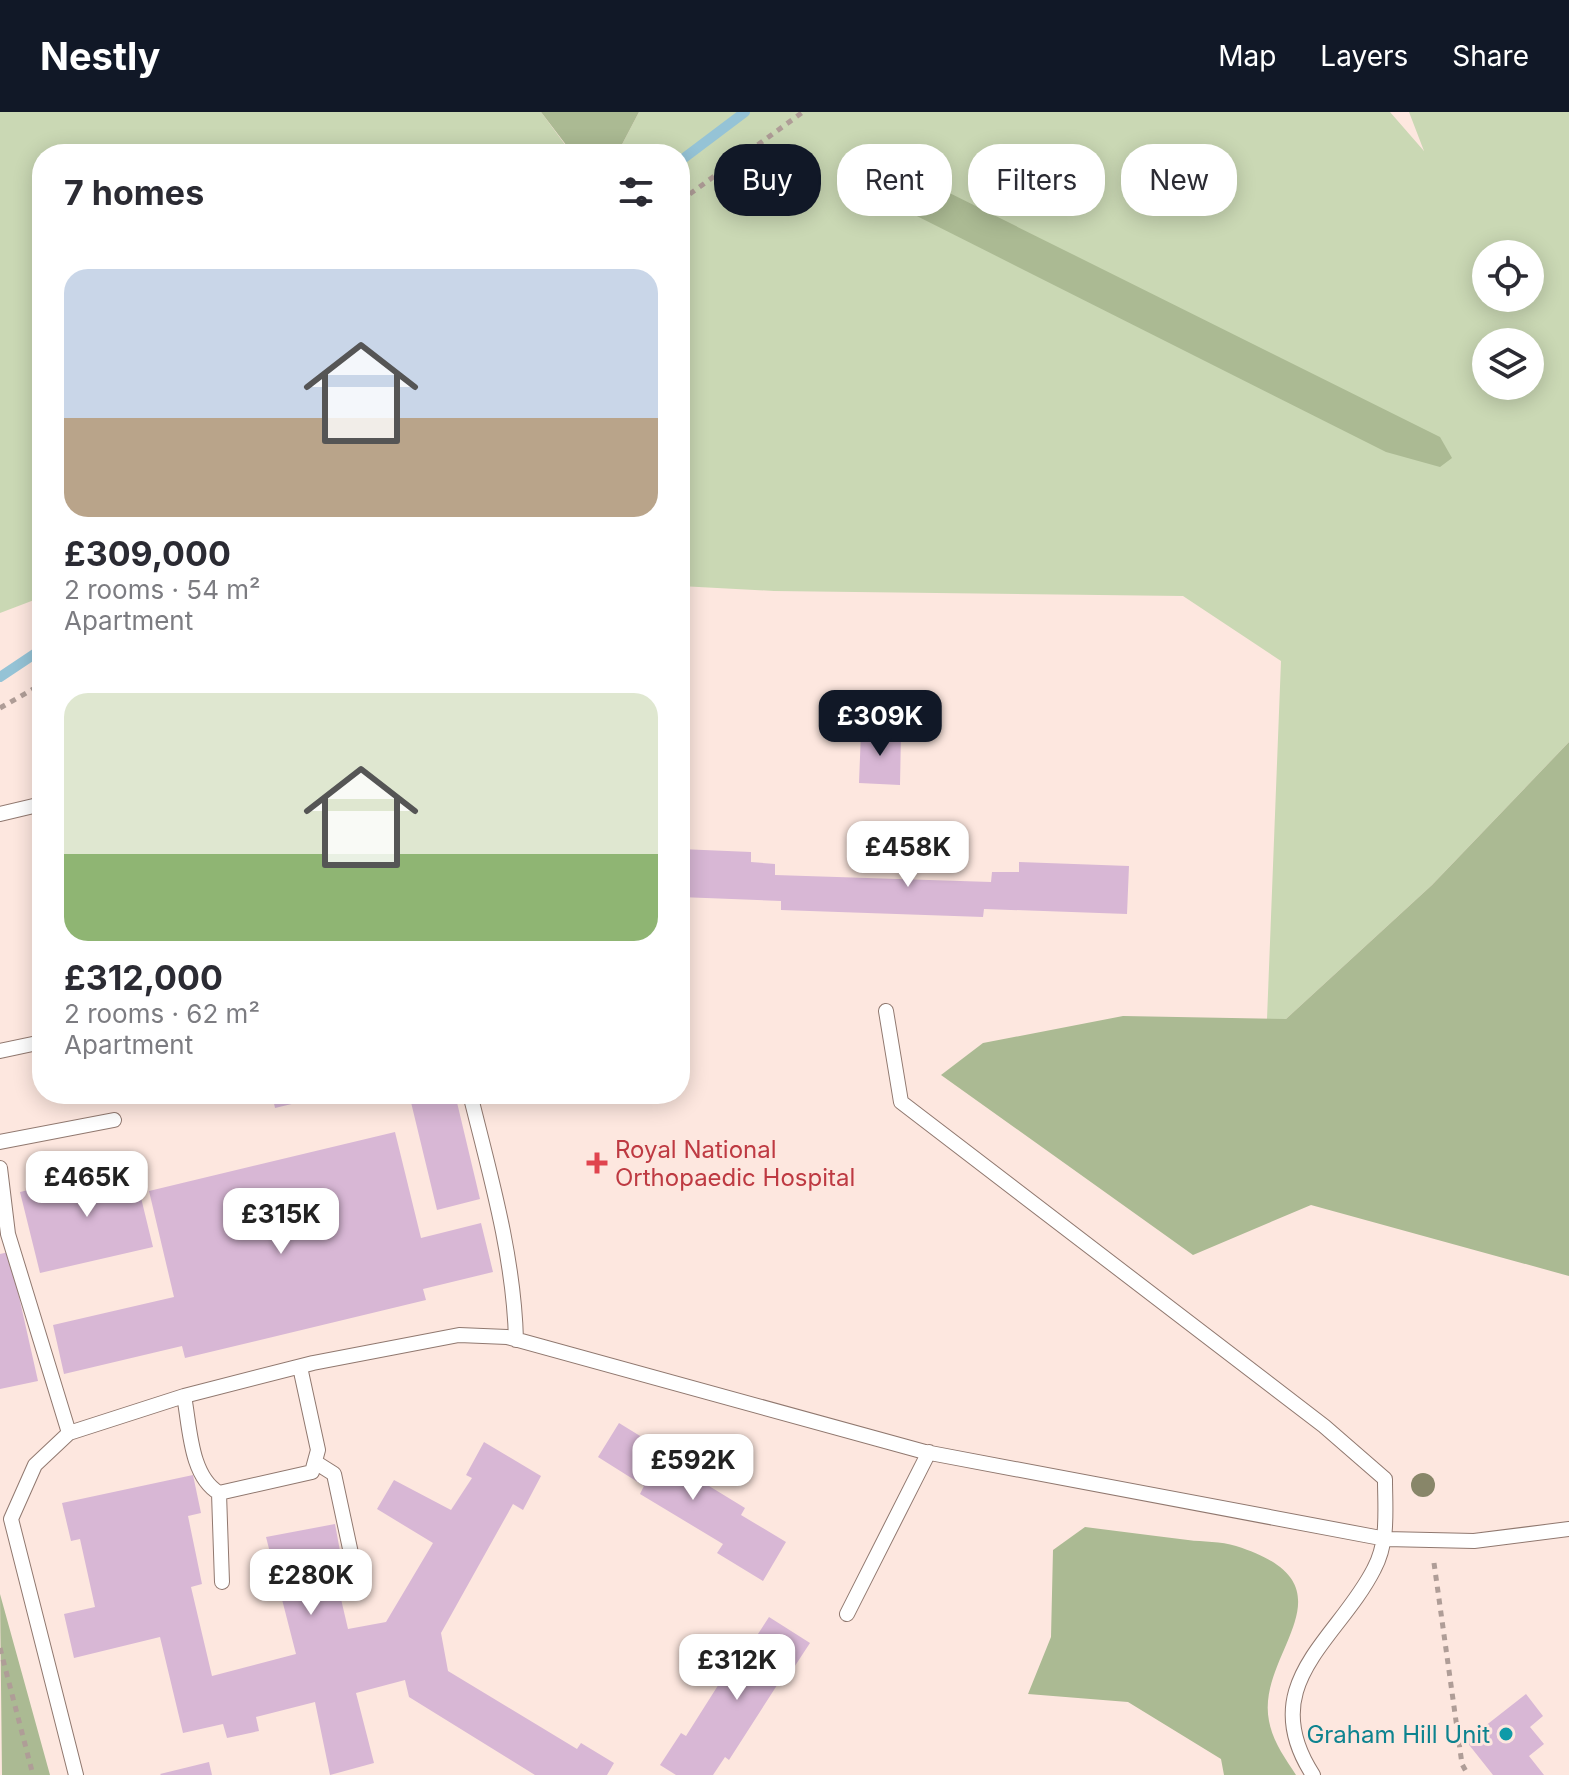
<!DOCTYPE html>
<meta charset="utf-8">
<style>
:root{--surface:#fff;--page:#f7f7f7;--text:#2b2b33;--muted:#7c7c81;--accent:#111827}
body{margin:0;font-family:Inter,sans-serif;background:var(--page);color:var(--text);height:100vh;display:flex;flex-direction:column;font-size:30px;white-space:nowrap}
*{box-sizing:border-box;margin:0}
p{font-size:26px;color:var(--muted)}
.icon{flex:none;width:44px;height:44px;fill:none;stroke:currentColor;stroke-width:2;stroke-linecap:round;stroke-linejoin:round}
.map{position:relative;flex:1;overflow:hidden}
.drawer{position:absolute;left:32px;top:32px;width:658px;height:960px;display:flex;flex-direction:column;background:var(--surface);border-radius:32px;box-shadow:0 4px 20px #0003}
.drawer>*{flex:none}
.top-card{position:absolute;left:714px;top:32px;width:734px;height:72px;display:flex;gap:16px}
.tools{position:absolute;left:1472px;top:128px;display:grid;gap:16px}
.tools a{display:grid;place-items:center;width:72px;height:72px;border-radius:50%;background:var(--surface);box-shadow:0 4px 20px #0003;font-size:40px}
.price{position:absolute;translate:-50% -68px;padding:0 18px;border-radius:16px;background:#fff;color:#222;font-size:26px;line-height:52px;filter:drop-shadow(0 2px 4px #0008)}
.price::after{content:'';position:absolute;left:50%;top:48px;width:24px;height:18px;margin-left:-12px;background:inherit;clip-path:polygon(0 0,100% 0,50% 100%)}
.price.on{background:var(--accent);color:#fff}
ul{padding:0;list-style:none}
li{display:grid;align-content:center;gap:16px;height:424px;padding:0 32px}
li span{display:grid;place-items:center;height:248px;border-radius:24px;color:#555}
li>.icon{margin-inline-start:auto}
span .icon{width:144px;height:144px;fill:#fffc;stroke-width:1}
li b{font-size:34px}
h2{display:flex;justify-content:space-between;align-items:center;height:96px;padding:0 32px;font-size:34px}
.tag{padding:0 28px;border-radius:32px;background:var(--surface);box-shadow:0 4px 20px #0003;font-size:28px;line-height:72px}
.tag.on{background:var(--accent);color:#fff}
header{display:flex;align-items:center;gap:48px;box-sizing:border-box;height:112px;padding:0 40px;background:var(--accent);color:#fff}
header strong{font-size:38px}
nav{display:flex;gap:44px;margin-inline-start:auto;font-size:28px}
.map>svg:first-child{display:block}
.green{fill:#cad8b4;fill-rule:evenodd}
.forest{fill:#abba93}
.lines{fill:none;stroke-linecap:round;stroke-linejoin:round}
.stream{stroke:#95c3d6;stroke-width:10}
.building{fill:#d8b7d5}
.service-casing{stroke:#90786f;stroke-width:16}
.path{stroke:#af9d97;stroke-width:5;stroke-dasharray:6 6;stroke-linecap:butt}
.service{stroke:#fff;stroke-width:14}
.tree{fill:#888669}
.health-dot{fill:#e0444e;stroke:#fde7df;stroke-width:3}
.culture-dot{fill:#0f9aa8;stroke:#fde7df;stroke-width:3}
.labels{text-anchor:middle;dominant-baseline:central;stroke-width:6;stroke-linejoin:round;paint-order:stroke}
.health-label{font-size:24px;fill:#be3a42;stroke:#fde7df;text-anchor:start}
.culture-label{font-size:24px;fill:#0d838f;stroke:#fde7df;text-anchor:end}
</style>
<header>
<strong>Nestly</strong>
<nav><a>Map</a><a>Layers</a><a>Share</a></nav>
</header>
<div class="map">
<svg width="1569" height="1663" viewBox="0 0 1569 1663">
<rect width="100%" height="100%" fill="#fde7df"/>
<path class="green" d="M0,0H541L572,42H42V485L0,501Z
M639,0H1390L1424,39L1409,0H1569V630L1432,773L1286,907H1267L1281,549L1183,484L774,479L680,474V42H617ZM1486,142H1530V186H1486ZM1486,230H1530V274H1486Z"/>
<path class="forest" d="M541,0H639L617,42H573Z
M877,45L1440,325L1452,346L1440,355L1386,340L887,89L862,70L861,54Z
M1569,630V1164L1311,1093L1193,1143L941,963L983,931L1123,904L1286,907L1432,773Z
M1085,1415C1119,1419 1153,1424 1188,1428C1203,1430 1221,1429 1236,1434C1362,1474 1255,1540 1269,1609C1273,1630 1285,1646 1296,1663H1224L1221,1647L1128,1590L1028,1582L1051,1525L1053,1438Z
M0,1482L50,1663H2Z"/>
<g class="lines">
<path class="stream" d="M680,49L745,0
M0,565L42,537"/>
</g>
<path class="building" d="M861,620L901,621L900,673L859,671Z
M680,737L751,740V750L775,752V763L991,770L992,760H1019V750L1129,754L1127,802L984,797L983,805L781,798V789L680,785Z
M272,982H329V983L275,996Z
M409,982H455L480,1087L437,1098Z
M395,1020L421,1126L481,1111L493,1160L423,1177L426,1188L185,1246L182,1234L64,1262L53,1213L174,1185L149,1079Z
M133,1053L153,1135L40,1161L20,1080Z
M9,1140L38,1269L0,1277V1142Z
M619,1311L663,1338L660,1344L745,1396L741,1403L786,1430L763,1469L717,1441L723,1432L640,1382L644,1374L598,1345Z
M484,1330L541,1364L523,1398L513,1392L441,1521L448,1559L577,1637L581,1631L614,1651L607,1663H535L409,1585L405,1568L356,1581L374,1651L330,1663L315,1590L256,1605L259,1619L227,1626L223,1612L183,1621L160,1525L74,1546L64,1502L95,1495L80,1427L71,1429L62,1391L193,1363L201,1401L188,1404L202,1472L191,1475L212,1564L296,1542L266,1425L335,1412L343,1455L334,1457L348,1517L386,1510L433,1431L377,1397L394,1368L451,1398L472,1366L466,1363Z
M769,1505L810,1531L785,1569L781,1567L729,1648L725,1645L713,1663H676L660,1653L681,1621L686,1624L736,1545L741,1548Z
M1526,1582L1543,1604L1530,1615L1544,1632L1529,1644L1544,1663H1493L1466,1629Z
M209,1650L212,1663H161L160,1662Z"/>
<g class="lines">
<defs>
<path id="service" d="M0,702L42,692
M886,899L901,990L1324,1314L1385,1367C1385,1398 1389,1429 1374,1457C1338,1528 1254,1572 1313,1663
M0,939L42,930
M470,982C490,1062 514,1145 516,1228
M0,1030L114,1008
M0,1056L8,1122L69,1321
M184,1284C190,1315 190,1364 219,1381L312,1360L318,1338L300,1255
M315,1350L334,1362L358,1474
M219,1381L222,1470
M847,1502L929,1340
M76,1663L11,1407L35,1353L69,1321L184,1284L313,1251L459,1223L507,1225L925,1340L1386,1427L1474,1429L1569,1417"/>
</defs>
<use href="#service" class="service-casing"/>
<path class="path" d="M680,89L803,0
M0,596L42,572
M1434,1451L1462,1652L1468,1663
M0,1536L33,1663"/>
<use href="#service" class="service"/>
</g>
<circle class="tree" cx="1423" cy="1373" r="12"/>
<path class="health-dot" d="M593 1039h8v8h8v8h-8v8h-8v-8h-8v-8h8z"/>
<circle class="culture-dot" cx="1506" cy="1622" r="8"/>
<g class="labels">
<g class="health-label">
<text x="615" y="1037">Royal National<tspan x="615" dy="28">Orthopaedic Hospital</tspan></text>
</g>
<g class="culture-label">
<text x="1490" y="1622">Graham Hill Unit</text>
</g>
</g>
</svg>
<div class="tools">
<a><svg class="icon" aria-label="locate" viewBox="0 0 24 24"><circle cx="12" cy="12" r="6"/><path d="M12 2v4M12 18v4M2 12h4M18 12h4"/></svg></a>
<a><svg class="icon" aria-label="layers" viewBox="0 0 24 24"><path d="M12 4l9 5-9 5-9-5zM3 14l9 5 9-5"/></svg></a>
</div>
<b class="price on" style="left:880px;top:646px">£309K</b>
<b class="price" style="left:908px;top:777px">£458K</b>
<b class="price" style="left:87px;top:1107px">£465K</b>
<b class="price" style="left:281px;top:1144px">£315K</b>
<b class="price" style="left:693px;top:1390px">£592K</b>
<b class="price" style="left:311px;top:1505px">£280K</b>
<b class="price" style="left:737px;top:1590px">£312K</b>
<div class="top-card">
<a class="tag on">Buy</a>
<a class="tag">Rent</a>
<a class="tag">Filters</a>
<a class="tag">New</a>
</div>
<section class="drawer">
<h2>7 homes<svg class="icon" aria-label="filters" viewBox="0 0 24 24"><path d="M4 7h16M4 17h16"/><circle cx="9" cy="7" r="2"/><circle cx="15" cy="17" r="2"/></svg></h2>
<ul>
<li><span style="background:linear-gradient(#c9d6e8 60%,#b9a48a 0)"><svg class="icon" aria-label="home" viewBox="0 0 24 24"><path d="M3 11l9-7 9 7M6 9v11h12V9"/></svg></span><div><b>£309,000</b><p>2 rooms · 54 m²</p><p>Apartment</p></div></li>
<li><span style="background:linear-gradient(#dfe7d0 65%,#8fb573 0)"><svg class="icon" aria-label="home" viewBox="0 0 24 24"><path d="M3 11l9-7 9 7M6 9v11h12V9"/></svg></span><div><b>£312,000</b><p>2 rooms · 62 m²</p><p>Apartment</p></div></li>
</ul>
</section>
</div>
